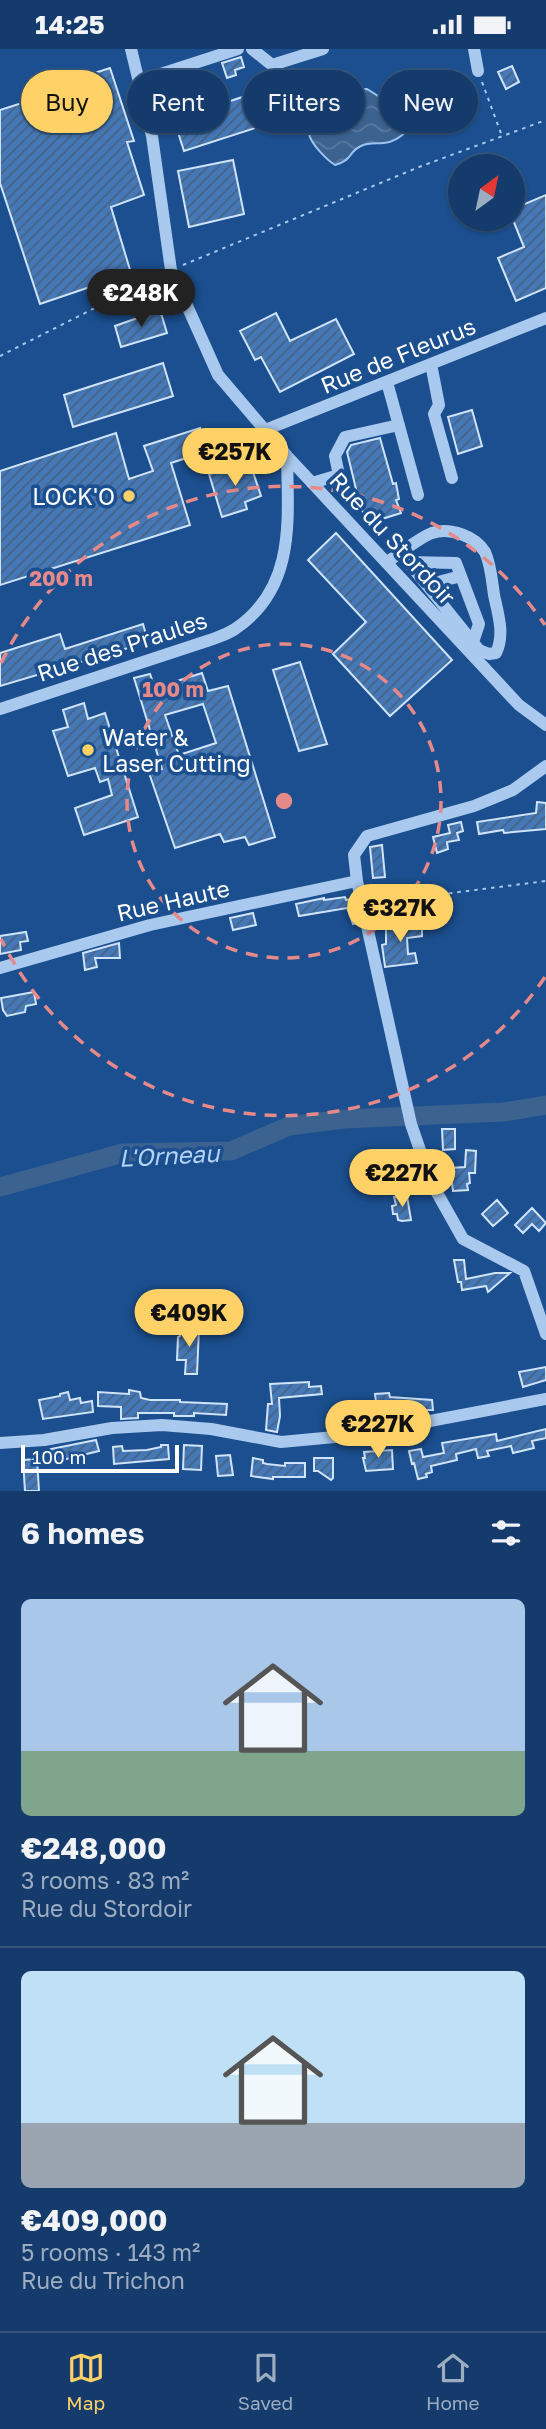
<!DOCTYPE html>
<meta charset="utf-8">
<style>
:root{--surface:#143b6b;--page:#1d4271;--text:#f1f3f6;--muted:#9dadc1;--line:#33557e;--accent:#ffd166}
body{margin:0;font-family:"Golos Text",sans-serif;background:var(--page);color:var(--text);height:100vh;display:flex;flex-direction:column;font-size:26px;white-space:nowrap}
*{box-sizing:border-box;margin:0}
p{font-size:23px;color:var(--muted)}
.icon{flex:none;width:38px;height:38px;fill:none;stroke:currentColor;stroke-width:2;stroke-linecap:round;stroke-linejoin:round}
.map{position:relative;height:1442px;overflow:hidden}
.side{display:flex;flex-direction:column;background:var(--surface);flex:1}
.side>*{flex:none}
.guide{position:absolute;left:21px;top:21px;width:504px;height:63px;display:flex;gap:14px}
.needle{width:46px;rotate:33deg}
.buttons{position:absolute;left:448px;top:105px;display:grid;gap:14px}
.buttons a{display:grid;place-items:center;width:77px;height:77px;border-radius:50%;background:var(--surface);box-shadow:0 2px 5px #0004,0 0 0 2px var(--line);font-size:35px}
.scale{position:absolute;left:21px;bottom:18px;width:158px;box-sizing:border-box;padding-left:7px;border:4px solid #fff;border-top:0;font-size:19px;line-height:24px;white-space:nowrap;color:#fff;-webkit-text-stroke:5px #1b4f8f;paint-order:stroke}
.price{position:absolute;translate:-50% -60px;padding:0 16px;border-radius:24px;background:var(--accent);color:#111;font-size:23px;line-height:46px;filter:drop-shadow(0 2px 4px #0008)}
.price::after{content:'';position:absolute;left:50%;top:42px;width:21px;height:16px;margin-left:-10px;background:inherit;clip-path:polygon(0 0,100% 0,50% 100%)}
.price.active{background:#222;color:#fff}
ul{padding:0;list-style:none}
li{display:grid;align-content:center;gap:14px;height:371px;padding:0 21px}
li+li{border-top:2px solid var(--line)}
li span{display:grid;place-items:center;height:217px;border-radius:10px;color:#555}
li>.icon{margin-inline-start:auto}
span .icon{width:126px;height:126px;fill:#fffc;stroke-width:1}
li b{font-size:30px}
h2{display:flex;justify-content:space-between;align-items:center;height:84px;padding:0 21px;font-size:30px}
.tag{padding:0 24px;border-radius:32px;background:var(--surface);box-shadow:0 2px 5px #0004,0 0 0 2px var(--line);font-size:24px;line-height:63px}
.tag.active{background:var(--accent);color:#111}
.status{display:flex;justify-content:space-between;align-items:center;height:49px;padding:0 35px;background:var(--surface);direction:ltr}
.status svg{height:19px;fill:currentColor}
.menu{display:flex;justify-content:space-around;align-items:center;height:98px;border-top:2px solid var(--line);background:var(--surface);font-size:19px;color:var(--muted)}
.menu a{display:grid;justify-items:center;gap:4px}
.menu .active{color:var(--accent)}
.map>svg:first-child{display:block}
.water{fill:url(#water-waves);stroke:#9cc4f0;stroke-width:2}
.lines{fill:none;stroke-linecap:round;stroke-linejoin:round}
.river{stroke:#3c6290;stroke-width:19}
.building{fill:url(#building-hatch);stroke:#cfe3fa;stroke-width:2;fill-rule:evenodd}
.path{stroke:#a9c9ee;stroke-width:2;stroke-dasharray:3.5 5;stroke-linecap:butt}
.minor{stroke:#a9c9ee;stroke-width:12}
.ring{fill:none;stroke:#e88989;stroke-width:3.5;stroke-dasharray:12 9}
.poi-dot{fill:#ffd166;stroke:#1b4f8f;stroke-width:2.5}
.labels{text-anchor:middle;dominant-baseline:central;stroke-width:7;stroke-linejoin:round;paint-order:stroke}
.street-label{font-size:23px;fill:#fff;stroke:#1b4f8f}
.poi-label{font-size:23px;fill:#fff;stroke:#1b4f8f;text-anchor:end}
.water-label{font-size:24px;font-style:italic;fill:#b5d3f5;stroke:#1b4f8f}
.centre{fill:#e88989;stroke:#1b4f8f;stroke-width:3.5}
.ring-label{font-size:21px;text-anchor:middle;font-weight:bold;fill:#e88989;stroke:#1b4f8f;stroke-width:7;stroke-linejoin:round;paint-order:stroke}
</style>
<div class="status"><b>14:25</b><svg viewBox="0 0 49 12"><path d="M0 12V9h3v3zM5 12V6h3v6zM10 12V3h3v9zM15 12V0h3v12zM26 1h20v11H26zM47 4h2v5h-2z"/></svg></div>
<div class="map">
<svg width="546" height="1442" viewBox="0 0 546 1442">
<defs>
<pattern id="water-waves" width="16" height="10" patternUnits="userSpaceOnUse" patternTransform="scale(1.75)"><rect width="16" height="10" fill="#3c6290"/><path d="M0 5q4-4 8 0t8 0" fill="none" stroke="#597aa1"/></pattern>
<pattern id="building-hatch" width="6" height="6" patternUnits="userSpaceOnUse" patternTransform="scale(1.75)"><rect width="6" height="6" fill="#4478b7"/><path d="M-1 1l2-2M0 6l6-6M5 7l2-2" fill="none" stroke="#486282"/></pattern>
</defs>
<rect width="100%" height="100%" fill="#1b4f8f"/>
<path class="water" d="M360,40H367L411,68L409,81C401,87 394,93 384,94C376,95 369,93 361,97C348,103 353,111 335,116C327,111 311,95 309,85C307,76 313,65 317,58H340Z"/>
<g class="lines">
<path class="river" d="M0,1138L123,1104L231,1102L289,1077L344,1070L504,1063L546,1056"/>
</g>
<path class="building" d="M241,8L244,18L235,21L236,26L227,29L222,14Z
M512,17L519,33L506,40L498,23Z
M110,19L134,92L127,93L144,146L111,158L131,224L40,255L0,134V61L75,37L73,31Z
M269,39L280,71L184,102L174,71Z
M233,111L244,165L189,178L178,122Z
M546,146V239L516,252L498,209L524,198L513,171V160Z
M160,261L167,284L121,298L115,277Z
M276,264L290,292L336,270L354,305L280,343L261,308L255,311L240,282Z
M163,314L173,347L73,378L64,346Z
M472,361L482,397L458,405L448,368Z
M200,379L205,403L171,414L190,476L0,536V422L116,384L129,430L153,422L144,397Z
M380,389L393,435L396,434L399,450L396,451L401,464L366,475L362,460L359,461L355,445L357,444L347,403L351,396Z
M249,411L261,447L245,453L247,460L222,468L209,425Z
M336,484L452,611L390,667L333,605L366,573L308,511Z
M143,575L148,593L0,637V604L60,585L65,600Z
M300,613L327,695L299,702L273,621Z
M202,624L208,642L228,637L275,788L249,796L245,788L224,793L220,785L175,799L149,724L162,720L134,629L150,625L155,639ZM203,655L216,694L179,706L165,666Z
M84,654L88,670L105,664L138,768L84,786L75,759L112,746L108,730L100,733L95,719L68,727L53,682L68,678L63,661Z
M537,753L546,754V780L504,784L503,781L479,785L477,773L536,764Z
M461,773L463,782L457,784L459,791L447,793L448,800L437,804L433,788L450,784L448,776Z
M382,796L385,828L373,829L370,798Z
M345,848L346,851L352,850L357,874L353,875L347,859L299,867L296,855L324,849V851Z
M253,864L256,876L233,881L230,869Z
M422,873V887L407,889L408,905L415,904L417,914L385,918L382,896L386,895V876Z
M26,883L28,892L20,893L21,901L0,905V887Z
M119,894L120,909H95L97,918L85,921L83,904Z
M34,943L36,955L26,957L25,963L7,967L3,961L1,949Z
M442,1080H455V1100L443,1101Z
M466,1101L476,1102L475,1124H469L470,1134L467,1135L468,1141L453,1142L450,1119L465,1118Z
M407,1147L411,1171L402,1172L398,1171L397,1165H393L392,1157L396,1156L394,1148Z
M497,1151L508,1164L493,1177L482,1165Z
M532,1159L546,1174L539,1182L532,1175L523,1184L515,1176Z
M454,1211H464L466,1230L495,1224H510L488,1243L486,1237L462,1241L461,1233H458Z
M181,1279L199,1280L197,1325H185L186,1311H177L178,1288L180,1287Z
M546,1318V1331L523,1338L519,1323Z
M309,1333V1338L321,1337L322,1345L279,1349L280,1367L277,1383L266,1381L268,1355H272L270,1335Z
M129,1341L140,1343L141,1349L150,1351H180V1353L227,1355L226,1366L194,1364V1367H174V1364H138V1369L121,1370V1358L98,1357V1343L129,1345Z
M68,1343L70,1351L80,1349L81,1354L92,1352L93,1363L43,1370L39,1351L60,1347V1345Z
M389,1344L390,1348L432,1351L433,1361H377L375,1345Z
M546,1380V1389L532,1392L534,1399L513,1404L511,1397L487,1402L489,1407L478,1409L476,1400L456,1405L457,1411L431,1417L432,1423L426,1425L427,1428L418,1430L414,1414L412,1415L409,1402L421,1400L423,1408L444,1404L442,1394L496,1385L497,1392Z
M96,1391L99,1402L54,1413L51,1400Z
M161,1396H168L169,1410L114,1415L113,1398L122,1397L123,1402L147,1401L161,1398Z
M184,1396L202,1397L201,1421L183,1420Z
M392,1401L393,1420L366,1422L363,1409H365L364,1403Z
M230,1406L233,1426L218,1427L216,1407Z
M253,1409L263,1411V1414L267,1415L285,1417V1414H305V1428H273V1430L251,1427Z
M314,1409H333V1429L331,1431L318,1422H314Z
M37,1410L39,1442H25L23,1411Z"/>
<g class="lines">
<path class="path" d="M482,33L502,87
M183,216L419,118L546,71
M0,307L162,225
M373,854L546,832"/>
<path class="minor" d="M131,0L152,87L171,221L218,326L287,407L519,656L546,676
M252,0L272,16L323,0
M474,0L478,22
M139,32L238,0
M431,315L439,356L434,365L452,429
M387,333L418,446
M265,381L546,269
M312,434L339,426L335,407L345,388L399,376
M387,513C401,504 417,490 432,484C450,478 475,487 485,503C491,516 492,532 494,546C498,565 505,585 496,604L489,605L479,601L401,504
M409,513L456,514L479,575L473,593
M427,536L461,527
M0,660L210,591C218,588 228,585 235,580C296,539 288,471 287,407
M546,717L513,741L474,757L367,787L354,806L357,832L411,1075L431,1133L463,1190L524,1222L546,1285
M0,919L150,876L357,832
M0,1394L44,1391L112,1379L162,1376L211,1380L281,1393L356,1386L546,1350"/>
</g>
<g class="ring">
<circle cx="284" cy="752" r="157"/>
<path d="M545 928A315 315 0 0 1 1 890M1 614A315 315 0 0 1 545 576"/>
</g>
<g class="poi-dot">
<circle cx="129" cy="447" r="7"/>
<circle cx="88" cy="701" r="7"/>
</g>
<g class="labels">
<g class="street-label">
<text transform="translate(398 306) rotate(-22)">Rue de Fleurus</text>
<text transform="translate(393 489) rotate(47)">Rue du Stordoir</text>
<text transform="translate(122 597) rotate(-18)">Rue des Praules</text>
<text transform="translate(173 851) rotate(-13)">Rue Haute</text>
</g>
<g class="poi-label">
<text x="115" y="447">LOCK'O</text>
<text x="102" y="688" text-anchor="start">Water &amp;<tspan x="102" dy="26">Laser Cutting</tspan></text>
</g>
<g class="water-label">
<text transform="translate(169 1106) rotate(-3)">L'Orneau</text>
</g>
</g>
<circle cx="284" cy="752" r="10" class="centre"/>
<g class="ring-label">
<text x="61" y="537">200 m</text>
<text x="173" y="648">100 m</text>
</g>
</svg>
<div class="buttons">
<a><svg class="needle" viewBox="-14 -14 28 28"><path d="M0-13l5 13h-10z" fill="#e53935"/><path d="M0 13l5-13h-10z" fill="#9dadc1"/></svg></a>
</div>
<div class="scale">100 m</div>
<b class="price active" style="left:141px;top:280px">€248K</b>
<b class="price" style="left:235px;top:439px">€257K</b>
<b class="price" style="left:400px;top:895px">€327K</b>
<b class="price" style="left:402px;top:1160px">€227K</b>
<b class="price" style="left:189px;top:1300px">€409K</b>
<b class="price" style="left:378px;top:1411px">€227K</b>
<div class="guide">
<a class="tag active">Buy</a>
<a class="tag">Rent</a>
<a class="tag">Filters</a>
<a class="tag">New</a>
</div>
</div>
<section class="side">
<h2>6 homes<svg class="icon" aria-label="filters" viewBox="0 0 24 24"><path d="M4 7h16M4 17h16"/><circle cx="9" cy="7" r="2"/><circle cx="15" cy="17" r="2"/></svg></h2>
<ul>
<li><span style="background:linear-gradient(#a9c7e8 70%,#7fa58c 0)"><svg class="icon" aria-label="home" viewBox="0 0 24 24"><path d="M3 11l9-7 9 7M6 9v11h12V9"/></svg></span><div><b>€248,000</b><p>3 rooms · 83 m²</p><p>Rue du Stordoir</p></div></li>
<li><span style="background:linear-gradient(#bfe0f5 70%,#9aa5b1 0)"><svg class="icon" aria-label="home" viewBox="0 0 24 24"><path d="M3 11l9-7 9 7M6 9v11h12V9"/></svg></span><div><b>€409,000</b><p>5 rooms · 143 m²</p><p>Rue du Trichon</p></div></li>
</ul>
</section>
<nav class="menu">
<a class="active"><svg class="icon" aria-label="map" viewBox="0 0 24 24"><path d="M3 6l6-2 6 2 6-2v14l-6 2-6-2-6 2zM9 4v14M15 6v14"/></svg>Map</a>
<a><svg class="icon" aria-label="saved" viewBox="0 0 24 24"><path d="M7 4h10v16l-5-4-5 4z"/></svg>Saved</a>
<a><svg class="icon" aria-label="home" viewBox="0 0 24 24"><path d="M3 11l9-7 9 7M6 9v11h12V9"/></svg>Home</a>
</nav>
